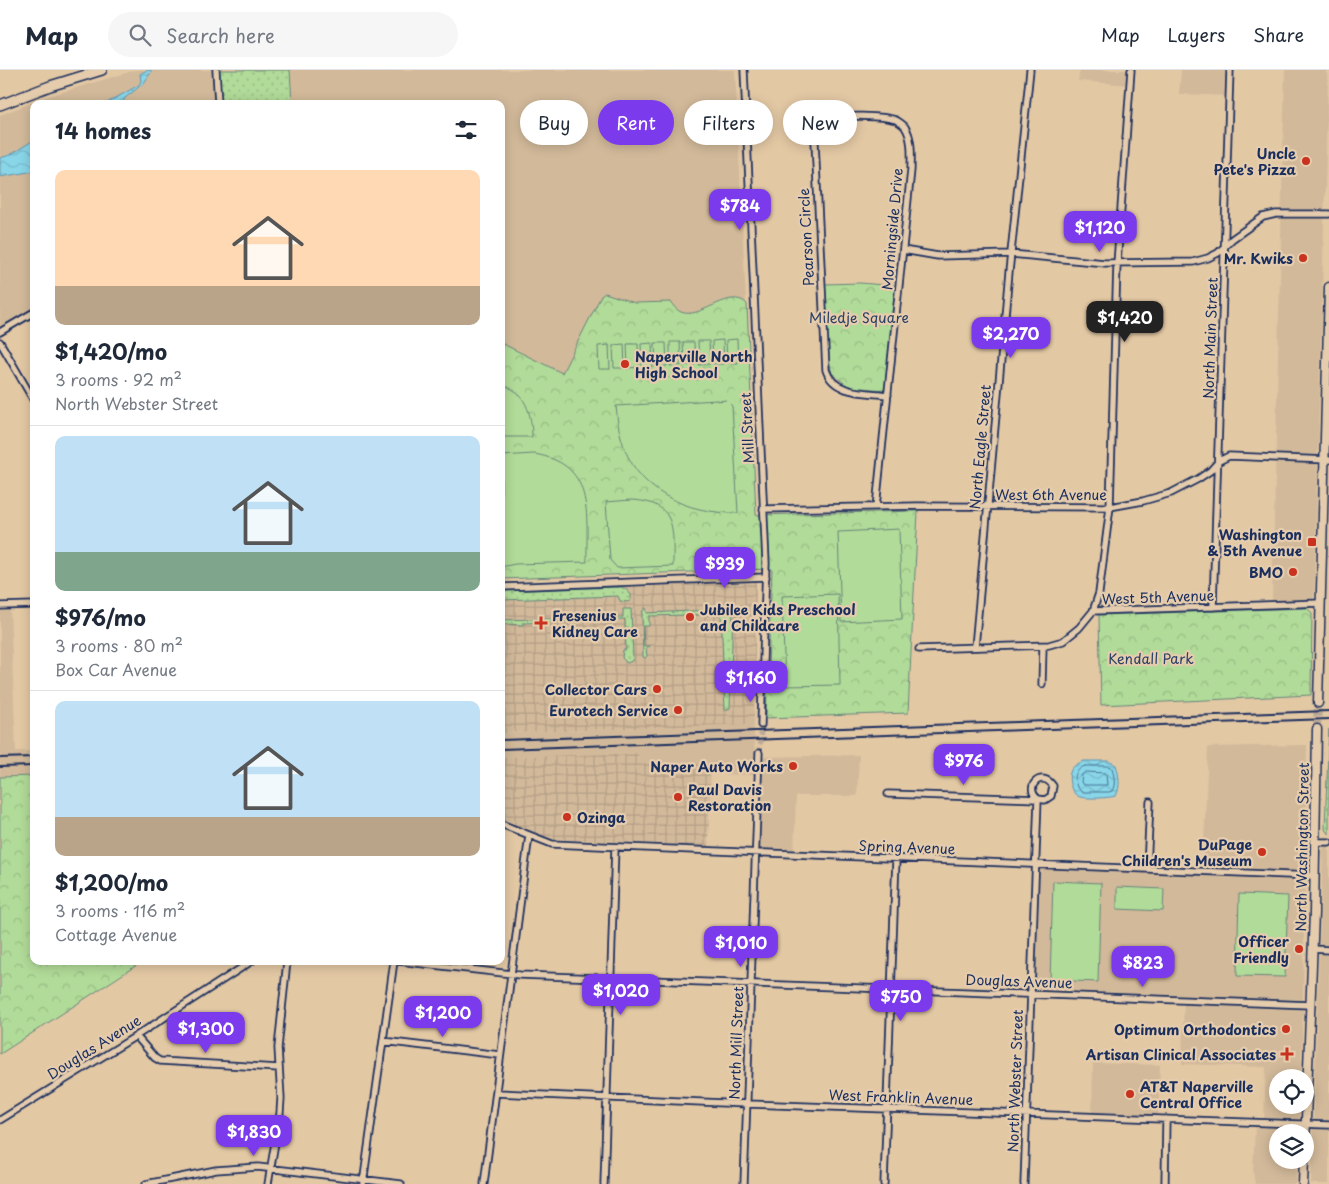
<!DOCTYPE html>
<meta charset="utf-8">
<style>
:root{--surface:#fff;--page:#f6f6f7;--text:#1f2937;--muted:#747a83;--line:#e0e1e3;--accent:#7c3aed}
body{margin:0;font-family:"Playpen Sans",sans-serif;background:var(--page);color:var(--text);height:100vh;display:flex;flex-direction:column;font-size:19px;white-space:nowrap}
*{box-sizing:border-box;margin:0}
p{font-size:16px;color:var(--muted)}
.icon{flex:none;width:28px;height:28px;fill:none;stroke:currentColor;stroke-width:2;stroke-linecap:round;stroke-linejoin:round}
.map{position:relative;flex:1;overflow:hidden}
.details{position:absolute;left:30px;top:30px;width:475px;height:865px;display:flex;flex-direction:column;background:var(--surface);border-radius:10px;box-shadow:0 2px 12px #0003}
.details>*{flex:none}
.guide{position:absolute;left:520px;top:30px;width:475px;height:45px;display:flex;gap:10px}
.tools{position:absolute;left:1269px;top:999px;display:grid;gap:10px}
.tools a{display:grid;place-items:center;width:45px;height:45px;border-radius:50%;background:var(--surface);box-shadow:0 2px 12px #0003;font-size:25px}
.price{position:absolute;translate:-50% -42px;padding:0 11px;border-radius:10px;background:var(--accent);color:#fff;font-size:16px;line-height:32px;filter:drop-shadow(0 1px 2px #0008)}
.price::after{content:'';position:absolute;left:50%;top:30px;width:15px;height:11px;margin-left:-8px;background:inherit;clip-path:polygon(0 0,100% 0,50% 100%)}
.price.current{background:#222;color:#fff}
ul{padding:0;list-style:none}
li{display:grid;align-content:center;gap:10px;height:265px;padding:0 25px}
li+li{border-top:1px solid var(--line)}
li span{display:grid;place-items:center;height:155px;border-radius:10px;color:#555}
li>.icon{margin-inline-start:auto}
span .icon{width:90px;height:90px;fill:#fffc;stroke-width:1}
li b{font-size:21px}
h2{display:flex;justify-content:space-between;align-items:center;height:60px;padding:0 25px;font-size:21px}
.pill{padding:0 18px;border-radius:22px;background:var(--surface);box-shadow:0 2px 12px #0003;font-size:18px;line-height:45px}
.pill.current{background:var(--accent);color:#fff}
header{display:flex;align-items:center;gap:30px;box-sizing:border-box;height:70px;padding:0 25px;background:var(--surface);border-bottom:1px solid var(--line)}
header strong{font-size:24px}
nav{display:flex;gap:28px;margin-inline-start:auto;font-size:18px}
.search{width:350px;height:45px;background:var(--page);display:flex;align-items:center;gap:12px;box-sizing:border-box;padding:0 18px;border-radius:28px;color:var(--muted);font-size:19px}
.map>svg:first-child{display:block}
.built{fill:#d2b99a}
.industrial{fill:url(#industrial-grid)}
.grass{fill:url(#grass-dots);stroke:#66857b}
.park{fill:url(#park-crowns);stroke:#66857b}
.pitch{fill:#b1db98;stroke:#66857b}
.water{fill:url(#water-waves);stroke:#5d93b1}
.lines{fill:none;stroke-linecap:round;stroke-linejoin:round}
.shore{stroke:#477295;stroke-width:1}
.street-tunnel{stroke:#bba996;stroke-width:5.5;stroke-dasharray:5.5 3;stroke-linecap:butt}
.secondary-tunnel{stroke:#bba996;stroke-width:8;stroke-dasharray:8 4;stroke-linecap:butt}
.street-casing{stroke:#1b2f5e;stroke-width:9}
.secondary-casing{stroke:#1b2f5e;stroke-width:11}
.primary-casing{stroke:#1b2f5e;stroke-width:12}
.street{stroke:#e5ccad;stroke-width:5.5}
.secondary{stroke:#e5ccad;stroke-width:8}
.primary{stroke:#e5ccad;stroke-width:9}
.rail{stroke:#1b2f5e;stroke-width:2}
.poi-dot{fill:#c8321e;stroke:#e5ccad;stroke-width:2}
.labels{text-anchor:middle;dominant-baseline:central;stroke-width:4.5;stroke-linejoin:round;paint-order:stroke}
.poi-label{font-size:14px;font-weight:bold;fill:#1b2f5e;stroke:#e5ccad;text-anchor:end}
.street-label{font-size:14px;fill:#1b2f5e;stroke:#e5ccad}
.park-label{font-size:14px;fill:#2a4064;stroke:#e5ccad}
</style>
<header>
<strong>Map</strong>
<div class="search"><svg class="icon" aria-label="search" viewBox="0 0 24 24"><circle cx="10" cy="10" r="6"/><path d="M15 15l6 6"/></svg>Search here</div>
<nav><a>Map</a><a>Layers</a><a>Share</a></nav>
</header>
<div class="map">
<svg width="1329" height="1114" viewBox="0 0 1329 1114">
<defs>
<pattern id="industrial-grid" width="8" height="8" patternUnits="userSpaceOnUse" patternTransform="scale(1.25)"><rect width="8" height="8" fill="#d2b99a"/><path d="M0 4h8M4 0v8" fill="none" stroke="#b49f87"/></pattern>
<pattern id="grass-dots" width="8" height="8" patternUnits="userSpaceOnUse" patternTransform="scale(1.25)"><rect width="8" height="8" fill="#b1db98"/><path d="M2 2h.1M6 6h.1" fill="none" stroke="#98bc85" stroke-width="1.8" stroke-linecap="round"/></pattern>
<pattern id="park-crowns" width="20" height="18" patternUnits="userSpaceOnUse" patternTransform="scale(1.25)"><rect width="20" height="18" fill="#b1db98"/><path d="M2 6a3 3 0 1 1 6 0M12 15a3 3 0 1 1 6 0" fill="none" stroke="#98bc85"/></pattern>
<pattern id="water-waves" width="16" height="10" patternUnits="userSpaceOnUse" patternTransform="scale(1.25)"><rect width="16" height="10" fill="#89d6e8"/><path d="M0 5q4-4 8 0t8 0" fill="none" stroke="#76b8c9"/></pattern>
</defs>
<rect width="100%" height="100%" fill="#e3c8a4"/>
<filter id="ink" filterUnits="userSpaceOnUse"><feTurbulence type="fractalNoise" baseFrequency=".02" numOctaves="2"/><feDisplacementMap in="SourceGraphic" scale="10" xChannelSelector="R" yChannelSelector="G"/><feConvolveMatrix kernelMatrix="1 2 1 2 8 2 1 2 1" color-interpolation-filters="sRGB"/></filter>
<g filter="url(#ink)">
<path class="built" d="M136,0H216L218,34H34V243L0,262V45L46,27Z
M290,0H735L756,445L918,441L908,643L766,648L772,499L501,509V34H292Z
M1080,0H1132L1131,15L1078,11Z
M1181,0H1232L1231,26L1179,24Z
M1285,0H1325L1328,6L1314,526L1312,530L1308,531L1272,533Z
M0,540H10L16,681H34V706L0,707Z
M754,654L755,705L711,704V693H639L638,683L501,687V663Z
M1307,675L1303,934L1301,1007L1278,1008V1035H1300L1299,1053L1264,1050L1266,997L1182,994L1184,929L1031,923L1037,794L1203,801L1208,677Z
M859,685L857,726H796L794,785L757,784L762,687Z
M1323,775H1329V1114H1311Z
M1093,993L1160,995L1158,1048L1092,1045Z
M1255,1056L1297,1058V1062H1278V1090H1297L1296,1114H1255L1253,1102Z"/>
<path class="industrial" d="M756,512L754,654L501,663V522Z
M638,683L639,693H711L708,776L549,769L501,751V687Z"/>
<path class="grass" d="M216,0H290L292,34H218Z
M621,517L627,520L631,525V530L628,532L620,531L618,526L501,530V521Z
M646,538L647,543L733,539L730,638L725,640L721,544L649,546V556H643L644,576H650L646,578L647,586L645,588L643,587L642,546L643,540Z
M623,539H631L633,587L632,591L627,593L622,588L623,580H626L625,549L523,553V555L505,554L501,556V550L623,547Z
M1329,659V764L1326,761L1325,758Z"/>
<path class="park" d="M860,213L895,216L885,320L851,317L844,313L832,303L828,288L825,214Z
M605,223L635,233L671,232C689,265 727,213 747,234L756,445L918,441L908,643L766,648L772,499L501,509V273L562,303L601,226Z
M1307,538L1312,543L1311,625L1101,635L1099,545Z
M34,706V891H143L0,984V707Z"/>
<path class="pitch" d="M737,269L738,293H727L726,270Z
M723,270L724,294H713L712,271Z
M698,271H709L710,294L699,295Z
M670,272H680L681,295L670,296Z
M683,272H694L695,295H684Z
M652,273L653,297H642L641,274Z
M655,273H666L667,296L656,297Z
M624,274L625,298H614L613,275Z
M627,274H638L639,297L628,298Z
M609,275L610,299H599L598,276Z
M501,315C526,320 532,345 532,367H501Z
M717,330V331L726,330L732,336L738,443C687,444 634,421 621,367C618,357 617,346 616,336Z
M534,384C596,394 586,444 587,492L515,494L501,497V386Z
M631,430C678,432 673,460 673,496L617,498L610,490L606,432Z
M899,459L902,549L841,552L838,462Z
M838,524L840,615L785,616L782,526Z
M1053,811L1101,813L1098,912L1050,910Z
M1117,817L1164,819L1163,841L1117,839Z
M1239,824L1288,826L1285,907L1237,906Z"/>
<path class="water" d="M151,0V2L144,13L125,28L122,34H105L139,15L141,11L140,4L145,1Z
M34,70V101L0,107V88L10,85Z
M1084,691H1109L1116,695C1119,705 1121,716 1116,726C1108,728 1088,729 1080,727C1070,724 1067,708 1071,700C1074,695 1079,693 1084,691Z"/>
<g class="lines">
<path class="shore" d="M1085,696H1108L1112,698C1114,705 1116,715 1112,721L1109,722H1082L1078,719C1073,709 1074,700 1085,696Z
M1086,702L1106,703L1107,715H1083L1081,712L1082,705Z"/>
<path class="street-tunnel" d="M759,683L761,655"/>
<path class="secondary-tunnel" d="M1317,659L1318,633"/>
<defs>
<path id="street" d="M216,0L218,34
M744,0L766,493L761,655
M903,180L938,186L1011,184L1105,193L1193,192L1208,188L1218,183L1232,169L1263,147L1276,144H1329
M0,262L34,242
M0,272L34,331
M876,437L911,100C911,87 913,69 905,57C903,54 899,52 896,50C884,46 840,44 830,50C821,55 817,63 815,72L826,300C834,325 866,322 888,325
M763,439L917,436L1110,437L1143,431L1171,423L1198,409L1210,401L1219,391L1229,386L1329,390
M501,517L766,507
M0,536L34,535
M1213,537L1230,0
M1093,541L1321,533
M975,577L1009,202L1030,0
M919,579L1049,575L1063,571L1079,558L1093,541L1099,523L1110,437L1117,194L1131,0
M1042,614L1043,576
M888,724L1038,729L1045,730L1051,726L1053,716C1042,699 1023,717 1038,729L1024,1114
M501,754L552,774L1314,806
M1314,772H1329
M1147,799L1150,732
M1312,879L1329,880
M398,891L520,905L1310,935
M136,966L155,988L160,991L279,998
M383,971L500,985
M496,1023L747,1034L1329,1055
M0,1050L136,966L252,891
M146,1114L216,1100L258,1097L401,1114
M268,1114L280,1043L281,1028L278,978L287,891
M363,1114L394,891
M484,1114L529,765
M604,1114L615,777
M744,1114L759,683
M884,1114L896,789
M1165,1114L1166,1049"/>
<path id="secondary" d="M1318,633L1329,217
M1305,1075L1314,843L1317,659
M1303,1114L1304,1090"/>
<path id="primary" d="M0,35L50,16L102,0"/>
</defs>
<use href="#street" class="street-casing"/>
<use href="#secondary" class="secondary-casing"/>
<use href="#primary" class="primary-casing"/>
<use href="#street" class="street"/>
<use href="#secondary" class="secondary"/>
<use href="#primary" class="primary"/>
<path class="rail" d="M501,670L1329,641
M501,679L1329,649
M0,688L34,687
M0,697L34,696"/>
</g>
</g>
<g class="poi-dot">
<circle cx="1306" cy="91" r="5"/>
<circle cx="1303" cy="188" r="5"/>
<circle cx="625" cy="294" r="5"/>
<rect x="1307" y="467" width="10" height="10" rx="2.5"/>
<circle cx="1293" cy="502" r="5"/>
<circle cx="690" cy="547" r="5"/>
<path d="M538.5 545.5h5v5h5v5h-5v5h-5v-5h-5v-5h5z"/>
<circle cx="657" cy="619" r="5"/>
<circle cx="678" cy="640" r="5"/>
<circle cx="793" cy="696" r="5"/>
<circle cx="678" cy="727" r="5"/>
<circle cx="567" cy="747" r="5"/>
<circle cx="1262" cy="782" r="5"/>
<circle cx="1299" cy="879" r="5"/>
<circle cx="1286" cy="959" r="5"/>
<path d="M1284.5 976.5h5v5h5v5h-5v5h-5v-5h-5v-5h5z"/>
<circle cx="1130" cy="1024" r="5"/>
</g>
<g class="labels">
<g class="poi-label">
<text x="1296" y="83">Uncle<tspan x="1296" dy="16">Pete's Pizza</tspan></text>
<text x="1293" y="188">Mr. Kwiks</text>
<text x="635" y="286" text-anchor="start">Naperville North<tspan x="635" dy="16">High School</tspan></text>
<text x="1302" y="464">Washington<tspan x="1302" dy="16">&amp; 5th Avenue</tspan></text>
<text x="1283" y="502">BMO</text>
<text x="700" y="539" text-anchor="start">Jubilee Kids Preschool<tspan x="700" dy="16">and Childcare</tspan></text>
<text x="552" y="545" text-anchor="start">Fresenius<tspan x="552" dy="16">Kidney Care</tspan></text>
<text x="647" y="619">Collector Cars</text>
<text x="668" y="640">Eurotech Service</text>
<text x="783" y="696">Naper Auto Works</text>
<text x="688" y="719" text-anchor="start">Paul Davis<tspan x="688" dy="16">Restoration</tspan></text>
<text x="577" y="747" text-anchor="start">Ozinga</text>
<text x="1252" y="774">DuPage<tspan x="1252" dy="16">Children's Museum</tspan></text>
<text x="1289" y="871">Officer<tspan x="1289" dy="16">Friendly</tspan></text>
<text x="1276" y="959">Optimum Orthodontics</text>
<text x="1276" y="984">Artisan Clinical Associates</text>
<text x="1140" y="1016" text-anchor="start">AT&amp;T Naperville<tspan x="1140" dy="16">Central Office</tspan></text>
</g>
<g class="street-label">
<text transform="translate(892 159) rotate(-85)">Morningside Drive</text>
<text transform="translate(806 167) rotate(-93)">Pearson Circle</text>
<text transform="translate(1210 268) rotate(-88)">North Main Street</text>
<text transform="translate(747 358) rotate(-93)">Mill Street</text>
<text transform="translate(980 377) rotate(-85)">North Eagle Street</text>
<text x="1051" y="424">West 6th Avenue</text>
<text transform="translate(1158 527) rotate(-2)">West 5th Avenue</text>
<text transform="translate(907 777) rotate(2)">Spring Avenue</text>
<text transform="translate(1302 777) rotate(-89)">North Washington Street</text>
<text transform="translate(1019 911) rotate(2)">Douglas Avenue</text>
<text transform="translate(736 973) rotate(-88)">North Mill Street</text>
<text transform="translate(94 977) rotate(-32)">Douglas Avenue</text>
<text transform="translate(1015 1011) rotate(-88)">North Webster Street</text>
<text transform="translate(901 1027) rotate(2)">West Franklin Avenue</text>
</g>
<g class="park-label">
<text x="859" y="247">Miledje Square</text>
<text x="1151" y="588">Kendall Park</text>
</g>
</g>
</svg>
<div class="tools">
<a><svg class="icon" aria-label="locate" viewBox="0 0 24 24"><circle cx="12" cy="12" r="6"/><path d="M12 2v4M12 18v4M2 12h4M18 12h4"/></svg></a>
<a><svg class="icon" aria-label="layers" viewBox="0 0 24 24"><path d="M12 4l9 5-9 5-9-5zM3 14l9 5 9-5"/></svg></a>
</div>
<b class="price" style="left:740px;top:161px">$784</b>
<b class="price" style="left:1100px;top:183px">$1,120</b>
<b class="price current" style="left:1125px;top:273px">$1,420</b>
<b class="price" style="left:1011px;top:289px">$2,270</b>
<b class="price" style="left:725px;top:519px">$939</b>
<b class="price" style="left:751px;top:633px">$1,160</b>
<b class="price" style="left:964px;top:716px">$976</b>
<b class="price" style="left:741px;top:898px">$1,010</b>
<b class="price" style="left:1143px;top:918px">$823</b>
<b class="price" style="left:621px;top:946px">$1,020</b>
<b class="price" style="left:901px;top:952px">$750</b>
<b class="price" style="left:443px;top:968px">$1,200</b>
<b class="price" style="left:206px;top:984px">$1,300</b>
<b class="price" style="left:254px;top:1087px">$1,830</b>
<div class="guide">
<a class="pill">Buy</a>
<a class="pill current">Rent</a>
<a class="pill">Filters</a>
<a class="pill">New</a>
</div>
<section class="details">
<h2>14 homes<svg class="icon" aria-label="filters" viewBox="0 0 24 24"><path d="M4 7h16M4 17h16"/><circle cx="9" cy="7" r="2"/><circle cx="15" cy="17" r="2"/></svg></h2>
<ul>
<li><span style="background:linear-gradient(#ffd9b3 75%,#b9a48a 0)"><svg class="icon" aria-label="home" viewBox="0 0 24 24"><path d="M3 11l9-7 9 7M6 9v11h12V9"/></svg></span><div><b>$1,420/mo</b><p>3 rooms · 92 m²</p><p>North Webster Street</p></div></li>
<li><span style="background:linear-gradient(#bfe0f5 75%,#7fa58c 0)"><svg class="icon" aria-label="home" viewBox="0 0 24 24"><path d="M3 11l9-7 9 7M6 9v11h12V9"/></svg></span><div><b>$976/mo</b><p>3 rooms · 80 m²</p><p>Box Car Avenue</p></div></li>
<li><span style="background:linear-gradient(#bfe0f5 75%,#b9a48a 0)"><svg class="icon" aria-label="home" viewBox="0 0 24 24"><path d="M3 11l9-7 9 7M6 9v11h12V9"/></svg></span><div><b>$1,200/mo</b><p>3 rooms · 116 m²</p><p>Cottage Avenue</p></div></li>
</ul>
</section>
</div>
